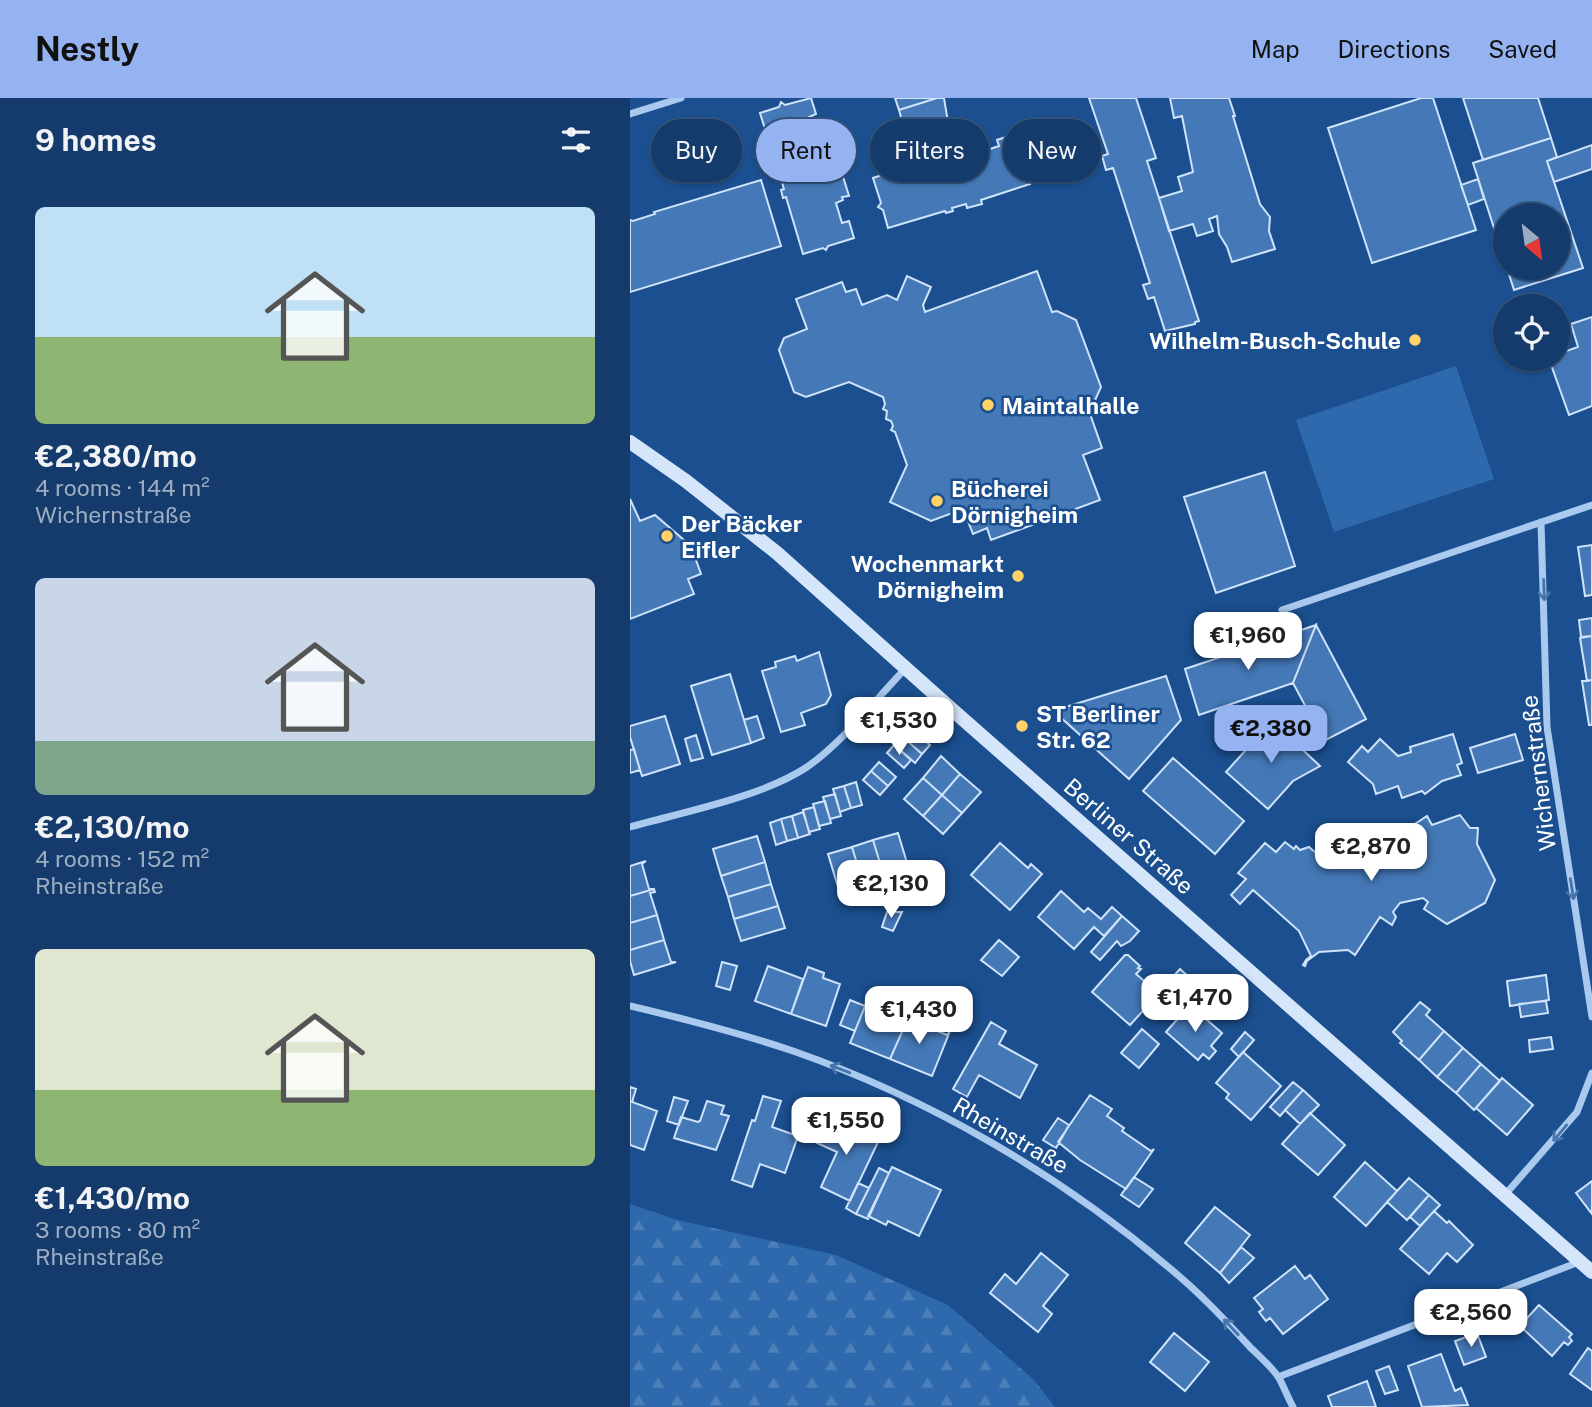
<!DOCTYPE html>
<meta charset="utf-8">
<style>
:root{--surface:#143b6b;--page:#214673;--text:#f1f3f6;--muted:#9dadc1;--line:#33557e;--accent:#95b2f1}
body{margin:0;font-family:"Public Sans",sans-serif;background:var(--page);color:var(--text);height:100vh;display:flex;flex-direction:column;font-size:26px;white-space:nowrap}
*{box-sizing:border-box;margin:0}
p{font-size:23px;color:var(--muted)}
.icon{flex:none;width:38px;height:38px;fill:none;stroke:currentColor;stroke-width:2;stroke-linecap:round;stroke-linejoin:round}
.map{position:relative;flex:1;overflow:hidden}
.panel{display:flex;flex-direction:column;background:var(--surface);width:630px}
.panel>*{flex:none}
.hud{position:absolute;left:21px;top:21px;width:665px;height:63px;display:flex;gap:14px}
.needle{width:46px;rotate:151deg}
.buttons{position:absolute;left:863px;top:105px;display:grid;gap:14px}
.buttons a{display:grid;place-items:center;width:77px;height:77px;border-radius:50%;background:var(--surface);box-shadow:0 2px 5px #0004,0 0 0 2px var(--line);font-size:35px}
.price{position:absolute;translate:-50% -60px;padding:0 16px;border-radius:14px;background:#fff;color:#222;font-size:23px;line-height:46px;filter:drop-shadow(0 2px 4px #0008)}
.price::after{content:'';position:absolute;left:50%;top:42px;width:21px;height:16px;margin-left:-10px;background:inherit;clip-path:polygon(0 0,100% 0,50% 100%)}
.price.active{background:var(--accent);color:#111}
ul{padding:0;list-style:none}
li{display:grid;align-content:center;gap:14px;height:371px;padding:0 35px}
li span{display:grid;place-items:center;height:217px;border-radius:10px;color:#555}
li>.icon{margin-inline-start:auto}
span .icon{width:126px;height:126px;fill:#fffc;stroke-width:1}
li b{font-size:30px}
h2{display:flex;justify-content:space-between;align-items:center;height:84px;padding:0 35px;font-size:30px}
.pill{padding:0 24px;border-radius:32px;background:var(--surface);box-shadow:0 2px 5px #0004,0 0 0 2px var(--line);font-size:24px;line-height:63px}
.pill.active{background:var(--accent);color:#111}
header{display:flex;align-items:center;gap:42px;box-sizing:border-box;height:98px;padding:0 35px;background:var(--accent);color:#111}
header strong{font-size:33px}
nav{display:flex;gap:38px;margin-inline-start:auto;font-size:24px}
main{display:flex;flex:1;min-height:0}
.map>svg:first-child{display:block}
.green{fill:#2e69ad}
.forest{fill:url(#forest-firs)}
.building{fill:#4478b7;stroke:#cfe3fa;stroke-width:2}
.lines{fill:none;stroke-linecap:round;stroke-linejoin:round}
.street{stroke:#a9c9ee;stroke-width:7}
.secondary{stroke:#d6e6fa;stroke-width:14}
.oneway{stroke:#4674ac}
.poi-dot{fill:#ffd166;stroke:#1b4f8f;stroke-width:2.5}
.labels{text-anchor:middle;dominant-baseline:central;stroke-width:5;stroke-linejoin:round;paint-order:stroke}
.poi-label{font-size:23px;font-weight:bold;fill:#fff;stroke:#1b4f8f;text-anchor:start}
.street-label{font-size:23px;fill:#fff;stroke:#1b4f8f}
</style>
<header>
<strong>Nestly</strong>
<nav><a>Map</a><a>Directions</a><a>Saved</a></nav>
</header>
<main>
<section class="panel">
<h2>9 homes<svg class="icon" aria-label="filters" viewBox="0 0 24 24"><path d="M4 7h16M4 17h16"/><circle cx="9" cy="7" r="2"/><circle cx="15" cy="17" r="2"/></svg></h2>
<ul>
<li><span style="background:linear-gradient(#bfe0f5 60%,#8fb573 0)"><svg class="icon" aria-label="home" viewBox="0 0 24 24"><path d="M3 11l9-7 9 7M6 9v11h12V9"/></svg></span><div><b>€2,380/mo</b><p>4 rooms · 144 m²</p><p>Wichernstraße</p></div></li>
<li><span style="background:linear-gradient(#c9d6e8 75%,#7fa58c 0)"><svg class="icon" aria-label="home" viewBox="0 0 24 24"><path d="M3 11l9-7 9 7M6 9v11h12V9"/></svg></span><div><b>€2,130/mo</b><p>4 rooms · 152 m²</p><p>Rheinstraße</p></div></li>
<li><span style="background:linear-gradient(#dfe7d0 65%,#8fb573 0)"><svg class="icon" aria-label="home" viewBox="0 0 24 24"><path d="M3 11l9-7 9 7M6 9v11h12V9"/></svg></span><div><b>€1,430/mo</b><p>3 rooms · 80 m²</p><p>Rheinstraße</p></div></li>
</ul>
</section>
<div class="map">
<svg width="962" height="1309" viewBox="0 0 962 1309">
<defs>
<pattern id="forest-firs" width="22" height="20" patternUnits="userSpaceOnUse" patternTransform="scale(1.75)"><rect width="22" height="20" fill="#2e69ad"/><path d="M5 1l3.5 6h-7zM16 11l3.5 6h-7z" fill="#4d80b9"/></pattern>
</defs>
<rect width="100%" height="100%" fill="#1b4f8f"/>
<path class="green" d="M826,268L864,381L704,434L666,322Z"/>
<path class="forest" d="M0,1106L47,1122L206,1157L318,1207L404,1282L425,1309H0Z"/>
<path class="building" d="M181,0L186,16L179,19L185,39L200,37L207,59L202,61L207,77L212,75L219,98L212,99L213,102L206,105L212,125L219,123L224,140L198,148L196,152L193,150L173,156L156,99L153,100L151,92L154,91L150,78L146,80L141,65L145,63L130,15L149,9L151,4L155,7Z
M265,0H307L269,12Z
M307,0H314L318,24L276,37L269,12Z
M459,0H506L526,60L517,63L569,223L565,224V226L535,233L524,199L518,201L513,187L520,185L483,70L476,72L472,58L478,56Z
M540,0H599L605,18H603L630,106L640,119L639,133L645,151L602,164L597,149L589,136L587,118L579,121L583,133L567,138L563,126L539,133L529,100L552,93L548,79L563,74L552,18L544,20Z
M791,0H803L846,132L742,165L698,30Z
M833,0H908L921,40L853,62Z
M385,36L393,61L397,63L395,68L400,86L351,102L352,106L337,110L336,106L322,110L323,113L316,115L315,113L258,130L253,112L248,109L251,105L243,80L261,74L263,81L283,75L281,59L303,53L305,58L320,53L319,48L341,41L348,55L369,48L367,42Z
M921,40L927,59L917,63L953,170L884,192L877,170H928V117H875V164L843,65Z
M962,47V71L924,84L917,63Z
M848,81L854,101L838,107L831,87Z
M131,82L151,148L0,194V122L3,123L25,116L24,114Z
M407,173L422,214L427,213L446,222L471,289L462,309L458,310L472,350L453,357L470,402L361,442L357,430L343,436L333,411L301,423L260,404L277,367L265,334L261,332L263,328L261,323L256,321L257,313L253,311L255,306L253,299L219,284L176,299L164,294L149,252L154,240L177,231L166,201L212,184L216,194L226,191L232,207L257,197L267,202L277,178L301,189L293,207L295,214Z
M962,219V308L939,317L919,261H928V252L933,250L934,254L948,249L941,226Z
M635,374L665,468L586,495L554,399Z
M0,401L10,423L25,417L61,448L71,476L58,481L64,496L0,521Z
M962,447V497L955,498L948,449Z
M962,520V538L951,539L949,522Z
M686,527L663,585L569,617L555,571Z
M686,527L736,621L694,643L663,585Z
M962,538V582L957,583L950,540Z
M189,554L201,597L196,606L171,615L175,627L151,634L132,573L146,569L145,564L165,558L167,563Z
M100,576L121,645L82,657L61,588Z
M536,578L551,622L499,681L429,618V611Z
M962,582V627H959L952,583Z
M35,618L50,666L12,678L0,639V628Z
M127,618L134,640L121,645L114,622Z
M642,623L690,668L663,683L638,711L596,674Z
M283,632L300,647L292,656L275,641Z
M823,636L832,665L827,667L831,677L812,683L795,696L792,693L772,700L768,688L746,696L743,686L718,664L732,648L738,654L750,641L768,658L781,654L780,649Z
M885,636L893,662L848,675L840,650Z
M66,637L73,660L61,663L55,641Z
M275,641L292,656L285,665L268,650Z
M264,647L281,662L274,670L257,655Z
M4,651L10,672L0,675V652Z
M311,658L330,676L312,697L293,680Z
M543,660L614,723L585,756L513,693Z
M249,664L266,679L258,688L241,673Z
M241,673L258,688L250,697L233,682Z
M330,676L351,694L332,715L312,697Z
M293,680L312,697L293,718L274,701Z
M226,684L232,707L221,710L214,688Z
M214,688L221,710L210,714L203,691Z
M205,696L211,718L200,721L193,699Z
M312,697L332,715L313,736L293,718Z
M195,703L201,725L189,728L183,706Z
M184,709L190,731L179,734L173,712Z
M173,714L180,736L168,740L162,718Z
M830,717L840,730H848L847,746L865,782L855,805L817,826L794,811L798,804L793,800L770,805L763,814L766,819L762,827L750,819L725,857L718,852L689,854L677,863L675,868L673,867L676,862L681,858L669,833L623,792L610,806L601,797L616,781L608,775L635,745L646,754L655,744L664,751L666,748L670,752L679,749L694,762V766H703L716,752L728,755L751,737L758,744L797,718L802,727Z
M162,718L168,740L157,743L151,721Z
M151,721L157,743L146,747L140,725Z
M268,735L281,778L256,785L243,742Z
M127,738L135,764L91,778L83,751Z
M243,742L256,785L235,792L222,749Z
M370,745L398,770L401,766L412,776L380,812L341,777Z
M222,749L235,792L211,799L198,756Z
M16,763L12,766L19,791H24L0,798V768Z
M135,764L141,786L98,799L91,778Z
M141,786L148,808L104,821L98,799Z
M24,791L25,794L20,795L27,817L0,825V798Z
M431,793L454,814L458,810L471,821L482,809L492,818L474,838L464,829L444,851L408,819Z
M148,808L155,830L111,843L104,821Z
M257,814H272L263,833L252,829Z
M27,817L34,842L0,852V825Z
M492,818L509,833L500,843L491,848L487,843L470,862L461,854Z
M34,842L41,864H46L4,877L0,863V852Z
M369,842L389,859L372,878L351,862Z
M495,857H498L510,868L508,870L511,871L506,876L528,895L532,892L500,927L462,894Z
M92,864L107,868L100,892L86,888Z
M138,868L173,881L161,916L125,903Z
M178,869L194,875L193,880L210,886L196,928L161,916Z
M550,871L559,879L543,897L534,889Z
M916,877L919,902L880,908L877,883Z
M240,896L280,916L260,961L220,945Z
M220,902L235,908L225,933L210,927Z
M916,903L918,915L891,919L889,906Z
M790,904L800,912L796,917L814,933L789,962L770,945L772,943L763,934Z
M560,907L592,935L581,948L586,953L579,961L573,956L568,962L536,934Z
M280,916L298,923L295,928L317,937L320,933L302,978L260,961Z
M361,924L376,933L369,946L407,967L390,1000L349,977L337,999L323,991Z
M512,931L529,946L509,970L491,955Z
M814,933L833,950L807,979L789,962Z
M615,934L624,942L609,959L601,951Z
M921,939L923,951L900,954L899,942Z
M833,950L851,966L826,995L807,979Z
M613,954L651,988L621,1022L596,1000L599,996L586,985Z
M851,966L870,983L844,1012L826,995Z
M872,980L903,1007L877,1037L846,1010Z
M663,984L673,992L650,1018L640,1009Z
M0,989L6,991L2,1004L27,1013L14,1052L0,1047Z
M673,992L689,1007L670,1026L655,1012Z
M460,997L482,1011L477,1018L494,1030L492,1033L521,1053L524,1051L496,1091L450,1062L428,1044Z
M133,998L151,1003L142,1029L168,1038L155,1075L130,1066L122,1089L102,1082L122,1022L125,1023Z
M44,999L58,1003L49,1027L37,1023Z
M77,1003L94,1008L91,1016L99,1018L86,1052L44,1040L51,1019L68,1024L70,1023Z
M680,1015L715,1047L688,1077L652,1046Z
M200,1019L249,1042L220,1103L191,1089L207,1054L187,1045Z
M428,1020L439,1027L426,1050L413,1042Z
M735,1064L767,1093L736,1128L704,1099Z
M262,1069L311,1092L289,1138L258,1123L256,1127L238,1118Z
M249,1070L259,1075L238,1121L226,1116Z
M504,1079L523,1091L509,1109L491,1097Z
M779,1080L799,1097L777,1122L757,1104Z
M962,1083V1116L946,1095Z
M228,1085L239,1090L226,1116L216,1110Z
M799,1097L810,1107L790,1128L780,1119Z
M585,1109L620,1137L590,1175L555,1145Z
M804,1113L817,1125L819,1123L843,1147L827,1164L817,1155L799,1176L770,1151Z
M611,1149L624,1160L599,1185L590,1175Z
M411,1155L438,1177L413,1208L422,1216L408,1234L360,1195L375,1176L386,1186Z
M665,1168L675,1181L680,1177L698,1201L653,1236L640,1220L636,1223L629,1214L633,1211L624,1200Z
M909,1207L942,1236L939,1239L942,1243L938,1247L934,1244L922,1258L890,1228Z
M544,1235L579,1264L555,1293L520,1264Z
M847,1235L856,1259L834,1267L825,1243Z
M958,1250L962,1253V1292L940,1276Z
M811,1256L825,1293L831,1290L838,1307L792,1309L778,1268Z
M759,1268L768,1292L755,1296L746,1273Z
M737,1283L746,1309H702L698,1298Z"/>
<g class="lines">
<path class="street" d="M0,16L51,0
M911,424L917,629L962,919
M652,512L962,407
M0,729C53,714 132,699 177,669C212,645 246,601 276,570
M0,908C55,921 110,935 163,953C298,1000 428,1076 537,1168C568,1193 594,1221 620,1249C630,1259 642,1269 649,1280C654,1289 658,1300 663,1309
M874,1098L947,1014L962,975
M648,1279L949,1164"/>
<path class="secondary" d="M0,344L56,383L147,455L318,608L962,1174"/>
</g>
<defs><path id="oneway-shaft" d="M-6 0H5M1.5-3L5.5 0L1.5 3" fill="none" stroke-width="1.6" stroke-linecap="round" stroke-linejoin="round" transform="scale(1.75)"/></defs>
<g class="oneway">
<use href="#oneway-shaft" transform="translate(914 492) rotate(88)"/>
<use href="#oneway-shaft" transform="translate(942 791) rotate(81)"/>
<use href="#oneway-shaft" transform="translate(210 971) rotate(-159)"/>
<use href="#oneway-shaft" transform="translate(930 1035) rotate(130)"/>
<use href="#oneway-shaft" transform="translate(601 1229) rotate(-133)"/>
</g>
<g class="poi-dot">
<circle cx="785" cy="242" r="7"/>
<circle cx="358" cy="307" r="7"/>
<circle cx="307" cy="403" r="7"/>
<circle cx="37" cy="438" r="7"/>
<circle cx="388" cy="478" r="7"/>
<circle cx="392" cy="628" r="7"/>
</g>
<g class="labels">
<g class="poi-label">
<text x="771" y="242" text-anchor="end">Wilhelm-Busch-Schule</text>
<text x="372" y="307">Maintalhalle</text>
<text x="321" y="390">Bücherei<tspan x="321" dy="26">Dörnigheim</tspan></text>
<text x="51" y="425">Der Bäcker<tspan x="51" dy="26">Eifler</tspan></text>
<text x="374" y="465" text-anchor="end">Wochenmarkt<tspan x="374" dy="26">Dörnigheim</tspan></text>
<text x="406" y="615">ST Berliner<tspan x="406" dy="26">Str. 62</tspan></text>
</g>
<g class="street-label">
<text transform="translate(908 675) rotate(-97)">Wichernstraße</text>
<text transform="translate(499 738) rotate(41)">Berliner Straße</text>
<text transform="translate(381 1037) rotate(30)">Rheinstraße</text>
</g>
</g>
</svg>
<div class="buttons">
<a><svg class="needle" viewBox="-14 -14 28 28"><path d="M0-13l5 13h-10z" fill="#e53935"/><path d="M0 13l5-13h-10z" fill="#9dadc1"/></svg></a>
<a><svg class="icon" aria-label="locate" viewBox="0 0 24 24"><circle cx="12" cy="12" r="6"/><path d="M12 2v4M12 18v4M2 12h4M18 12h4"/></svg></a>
</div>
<b class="price" style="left:618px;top:574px">€1,960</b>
<b class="price" style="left:269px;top:659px">€1,530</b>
<b class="price active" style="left:641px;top:667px">€2,380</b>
<b class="price" style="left:741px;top:785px">€2,870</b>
<b class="price" style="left:261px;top:822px">€2,130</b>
<b class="price" style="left:565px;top:936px">€1,470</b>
<b class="price" style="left:289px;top:948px">€1,430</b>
<b class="price" style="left:216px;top:1059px">€1,550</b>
<b class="price" style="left:841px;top:1251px">€2,560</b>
<div class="hud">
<a class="pill">Buy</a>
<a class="pill active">Rent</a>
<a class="pill">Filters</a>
<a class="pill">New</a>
</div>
</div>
</main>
